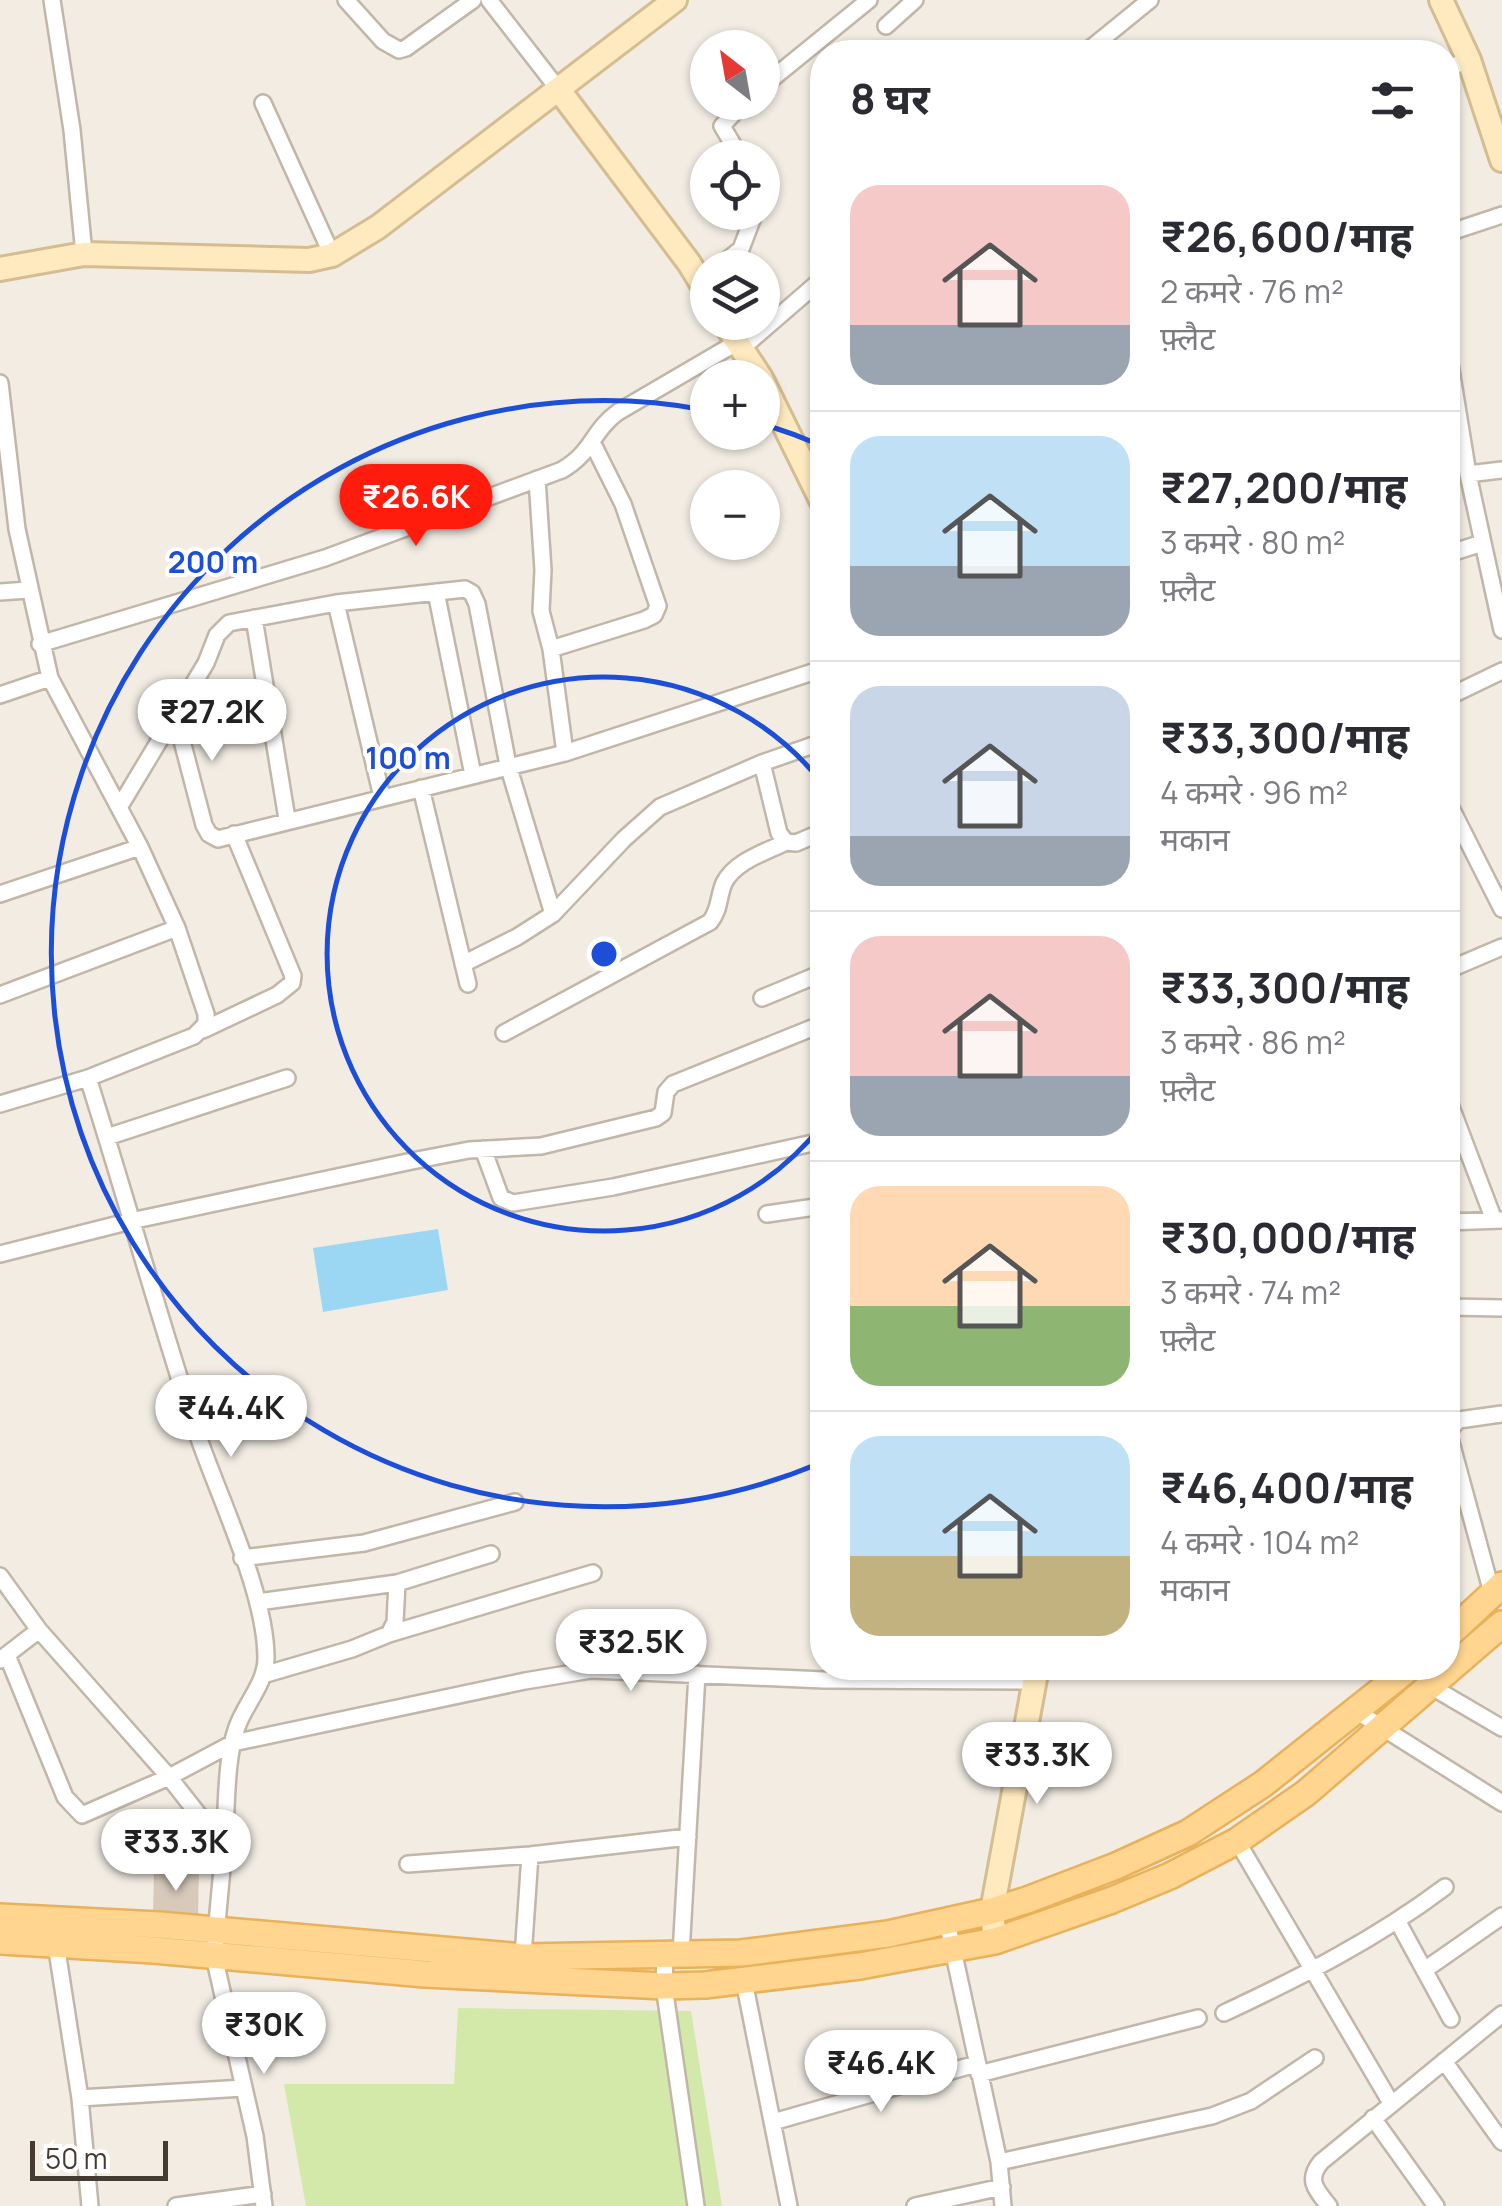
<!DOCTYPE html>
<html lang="hi">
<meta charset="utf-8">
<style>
:root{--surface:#fff;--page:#f2f2f3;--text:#2b2b33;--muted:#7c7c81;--line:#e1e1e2;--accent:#ff1c0d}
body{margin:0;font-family:Manrope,"Noto Sans Devanagari",sans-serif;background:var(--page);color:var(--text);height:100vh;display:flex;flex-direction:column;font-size:38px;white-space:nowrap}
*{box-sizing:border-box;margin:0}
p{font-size:32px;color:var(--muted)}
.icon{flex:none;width:55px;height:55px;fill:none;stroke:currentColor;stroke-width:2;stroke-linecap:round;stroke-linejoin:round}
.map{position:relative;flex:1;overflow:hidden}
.details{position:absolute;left:810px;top:40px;width:650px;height:1640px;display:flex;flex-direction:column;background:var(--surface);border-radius:40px;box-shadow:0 2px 8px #0004}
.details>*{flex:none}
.needle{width:65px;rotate:329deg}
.tools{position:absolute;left:690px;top:30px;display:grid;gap:20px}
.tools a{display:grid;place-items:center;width:90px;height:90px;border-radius:50%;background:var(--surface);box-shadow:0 2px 8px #0004;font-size:50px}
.scale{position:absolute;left:30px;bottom:25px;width:138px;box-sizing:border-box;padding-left:10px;border:5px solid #443c33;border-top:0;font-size:28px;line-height:35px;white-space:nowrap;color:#443c33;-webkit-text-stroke:8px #fff;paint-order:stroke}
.price{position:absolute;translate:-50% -85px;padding:0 22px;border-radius:35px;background:#fff;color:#222;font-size:32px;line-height:65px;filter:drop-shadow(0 2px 5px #0008)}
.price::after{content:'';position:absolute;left:50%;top:60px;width:30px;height:22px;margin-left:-15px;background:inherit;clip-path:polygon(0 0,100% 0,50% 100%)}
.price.selected{background:var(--accent);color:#fff}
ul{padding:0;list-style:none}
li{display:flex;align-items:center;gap:30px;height:250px;padding:0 40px}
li+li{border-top:2px solid var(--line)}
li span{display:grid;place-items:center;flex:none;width:280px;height:200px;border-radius:30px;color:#555}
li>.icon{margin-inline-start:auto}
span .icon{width:120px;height:120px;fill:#fffc;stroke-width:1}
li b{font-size:42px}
h2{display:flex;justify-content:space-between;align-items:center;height:120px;padding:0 40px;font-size:42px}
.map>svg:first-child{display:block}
.green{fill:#d2e9a9}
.water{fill:#9bd7f3}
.building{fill:#d7cabb}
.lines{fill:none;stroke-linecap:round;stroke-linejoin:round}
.street-casing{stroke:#c1b6a8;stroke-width:20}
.secondary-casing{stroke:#d4bd90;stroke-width:28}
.primary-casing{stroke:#e9b15a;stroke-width:30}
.street{stroke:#fff;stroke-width:15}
.secondary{stroke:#ffeac0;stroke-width:22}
.primary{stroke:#ffd58f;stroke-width:25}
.ring{fill:none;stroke:#1d4ed8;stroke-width:5}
.centre{fill:#1d4ed8;stroke:#fff;stroke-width:5}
.ring-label{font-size:30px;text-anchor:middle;font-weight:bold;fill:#1d4ed8;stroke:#fff;stroke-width:8;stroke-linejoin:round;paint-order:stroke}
</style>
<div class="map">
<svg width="1502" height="2206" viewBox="0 0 1502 2206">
<rect width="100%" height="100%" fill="#f2ece3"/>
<path class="green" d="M458,2008L691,2011L722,2206H306L284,2084H454Z"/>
<path class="water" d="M438,1229L448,1290L323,1312L313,1248Z"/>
<path class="building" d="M154,1872H199L198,1917H153Z"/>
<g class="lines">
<defs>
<path id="street" d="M52,0L72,130L84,254
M346,0L383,41L399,50L406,48L473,0
M489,0L559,90
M886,26L915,0
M1086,52L1150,0
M1448,68L1469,60
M762,87L869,0
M263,103L332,255
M741,158L722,126L744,102
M1448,233L1502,215
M717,268L741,249L755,212
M741,349L822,279
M1448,351L1468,474L1502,470
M0,383L17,529L50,678L140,847L177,928L206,1014V1024L194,1036L88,1078L0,1104
M1468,474L1502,630
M1448,554L1482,543
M0,592L28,590
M436,592L473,775
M336,603L382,797
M254,618L287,819
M40,644L325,558L562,470C593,452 592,431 618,412L736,343
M551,649L644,620L654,615L658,606L623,504L593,444
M0,695L50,678
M1448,697L1502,671
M175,714L204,825L209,834L218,839L565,753L551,649L541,611L543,570L537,479
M565,753L822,669
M762,763L779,833L786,842L796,843L822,832
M421,788L468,984
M1448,802L1502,909
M120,806L206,663L217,635L229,623L336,603L465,589L472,593L477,604L508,765L553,914
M0,894L140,847
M463,964L517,937L553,914L624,839L660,807L762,763L822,742
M1448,970L1502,947
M0,995L177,928
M762,998L822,973
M203,1030L277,995L292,983L293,976L234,834
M504,1033L710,922C720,910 718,897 724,883C735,861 766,852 786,842
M88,1078C125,1194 157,1311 195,1427C216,1492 266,1591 266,1658C266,1683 245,1704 237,1727C225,1760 227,1811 224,1847
M1448,1099L1494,1220
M107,1137L287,1078
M483,1149L501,1198L513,1203L613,1187L822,1141
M767,1214L822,1206
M1448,1222L1502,1220
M0,1254L131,1221L412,1161L469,1150L541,1146L656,1118L663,1113L666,1092L673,1084L822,1024
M1448,1307L1502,1308
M242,1558L364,1543L515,1502
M0,1576L39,1630L169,1777L224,1847L214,1956L255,2136L264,2206
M1492,1593L1448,1431L1459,1420L1502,1414
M258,1602L397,1583L491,1554
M389,1634L593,1573
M7,1655L65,1797L82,1815L169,1777L233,1743L525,1681L591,1670L824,1680L1032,1681
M0,1660L39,1630
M263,1675L352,1649L389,1634L395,1622L397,1583
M1432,1687L1502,1728
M1356,1711L1502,1803
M1237,1841L1391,2103
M408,1864L530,1855L688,1837
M947,1922L999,2162L1003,2206
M1398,1922L1451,2019
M56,1944L80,2098L90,2206
M665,1954L664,1986L696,2206
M681,1954L697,1674
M523,1957L530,1855
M1426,1969L1502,1916
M744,1981L789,2206
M1224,2013C1301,1977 1376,1939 1445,1887
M1444,2061L1502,2142
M979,2074L1198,2018
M80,2098L243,2088
M1373,2118L1436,2206
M773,2122L976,2064
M999,2162L1212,2116L1251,2101L1315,2058
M176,2206L263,2194
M915,2206L1002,2187
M1329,2206C1316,2190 1306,2180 1321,2162L1502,2014"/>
<path id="secondary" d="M1441,0L1469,60L1502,160
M559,90L689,263L708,294
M0,269L84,254L309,260L332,255L378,227L675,0
M724,322L761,378
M762,380L822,502
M995,1941L992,1911L1037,1668"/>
<path id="primary" d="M1448,1635L1502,1585
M0,1917L159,1925L523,1957L741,1953L888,1934L992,1911L1027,1900L1116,1866L1188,1833L1263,1784L1409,1668
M0,1941L153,1950L425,1974L664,1986L705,1985L860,1966L995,1941L1112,1900L1170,1876L1237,1841L1306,1793L1502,1624"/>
</defs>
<use href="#street" class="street-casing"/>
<use href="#secondary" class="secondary-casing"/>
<use href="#primary" class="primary-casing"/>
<use href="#street" class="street"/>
<use href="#secondary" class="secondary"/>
<use href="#primary" class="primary"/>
</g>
<g class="ring">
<path d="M822 1125A277 277 0 1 1 822 783"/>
<path d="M820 1463A553 553 0 1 1 705 410M766 425A553 553 0 0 1 820 445"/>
</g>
<circle cx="604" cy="954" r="15" class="centre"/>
<g class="ring-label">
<text x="213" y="573">200 m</text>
<text x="408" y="769">100 m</text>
</g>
</svg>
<div class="tools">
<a><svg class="needle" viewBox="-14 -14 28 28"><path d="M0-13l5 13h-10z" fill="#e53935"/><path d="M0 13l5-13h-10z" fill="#7c7c81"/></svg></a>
<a><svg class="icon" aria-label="locate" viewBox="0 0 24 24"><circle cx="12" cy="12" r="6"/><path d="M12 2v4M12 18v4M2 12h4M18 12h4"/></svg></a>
<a><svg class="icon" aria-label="layers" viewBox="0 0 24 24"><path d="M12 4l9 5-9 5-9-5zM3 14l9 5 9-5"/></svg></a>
<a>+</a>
<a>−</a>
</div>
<div class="scale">50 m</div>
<b class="price selected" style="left:416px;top:549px">₹26.6K</b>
<b class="price" style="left:212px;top:764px">₹27.2K</b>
<b class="price" style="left:231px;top:1460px">₹44.4K</b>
<b class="price" style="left:631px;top:1694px">₹32.5K</b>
<b class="price" style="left:1037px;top:1807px">₹33.3K</b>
<b class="price" style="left:176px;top:1894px">₹33.3K</b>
<b class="price" style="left:264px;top:2077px">₹30K</b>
<b class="price" style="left:881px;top:2115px">₹46.4K</b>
<section class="details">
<h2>8 घर<svg class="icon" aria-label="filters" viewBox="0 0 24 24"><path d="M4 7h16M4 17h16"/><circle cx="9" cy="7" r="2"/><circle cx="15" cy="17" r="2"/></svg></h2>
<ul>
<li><span style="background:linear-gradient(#f6c9c9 70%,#9aa5b1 0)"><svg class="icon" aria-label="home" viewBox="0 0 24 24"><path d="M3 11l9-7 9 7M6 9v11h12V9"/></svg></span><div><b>₹26,600/माह</b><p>2 कमरे · 76 m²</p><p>फ़्लैट</p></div></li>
<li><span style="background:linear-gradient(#bfe0f5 65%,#9aa5b1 0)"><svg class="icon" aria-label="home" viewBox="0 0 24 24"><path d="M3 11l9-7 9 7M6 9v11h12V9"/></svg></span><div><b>₹27,200/माह</b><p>3 कमरे · 80 m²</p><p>फ़्लैट</p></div></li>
<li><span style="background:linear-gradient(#c9d6e8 75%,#9aa5b1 0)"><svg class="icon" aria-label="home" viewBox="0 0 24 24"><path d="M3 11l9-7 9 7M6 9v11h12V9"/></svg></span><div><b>₹33,300/माह</b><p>4 कमरे · 96 m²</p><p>मकान</p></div></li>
<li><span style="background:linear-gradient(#f6c9c9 70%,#9aa5b1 0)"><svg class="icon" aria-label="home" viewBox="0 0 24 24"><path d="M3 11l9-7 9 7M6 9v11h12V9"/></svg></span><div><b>₹33,300/माह</b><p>3 कमरे · 86 m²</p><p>फ़्लैट</p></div></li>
<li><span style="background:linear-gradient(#ffd9b3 60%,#8fb573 0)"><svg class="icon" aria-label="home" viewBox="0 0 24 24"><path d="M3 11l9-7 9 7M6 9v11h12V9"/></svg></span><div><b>₹30,000/माह</b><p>3 कमरे · 74 m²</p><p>फ़्लैट</p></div></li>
<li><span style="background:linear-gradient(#bfe0f5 60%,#c2b280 0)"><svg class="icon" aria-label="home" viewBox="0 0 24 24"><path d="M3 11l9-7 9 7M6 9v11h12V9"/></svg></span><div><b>₹46,400/माह</b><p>4 कमरे · 104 m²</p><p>मकान</p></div></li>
</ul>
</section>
</div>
